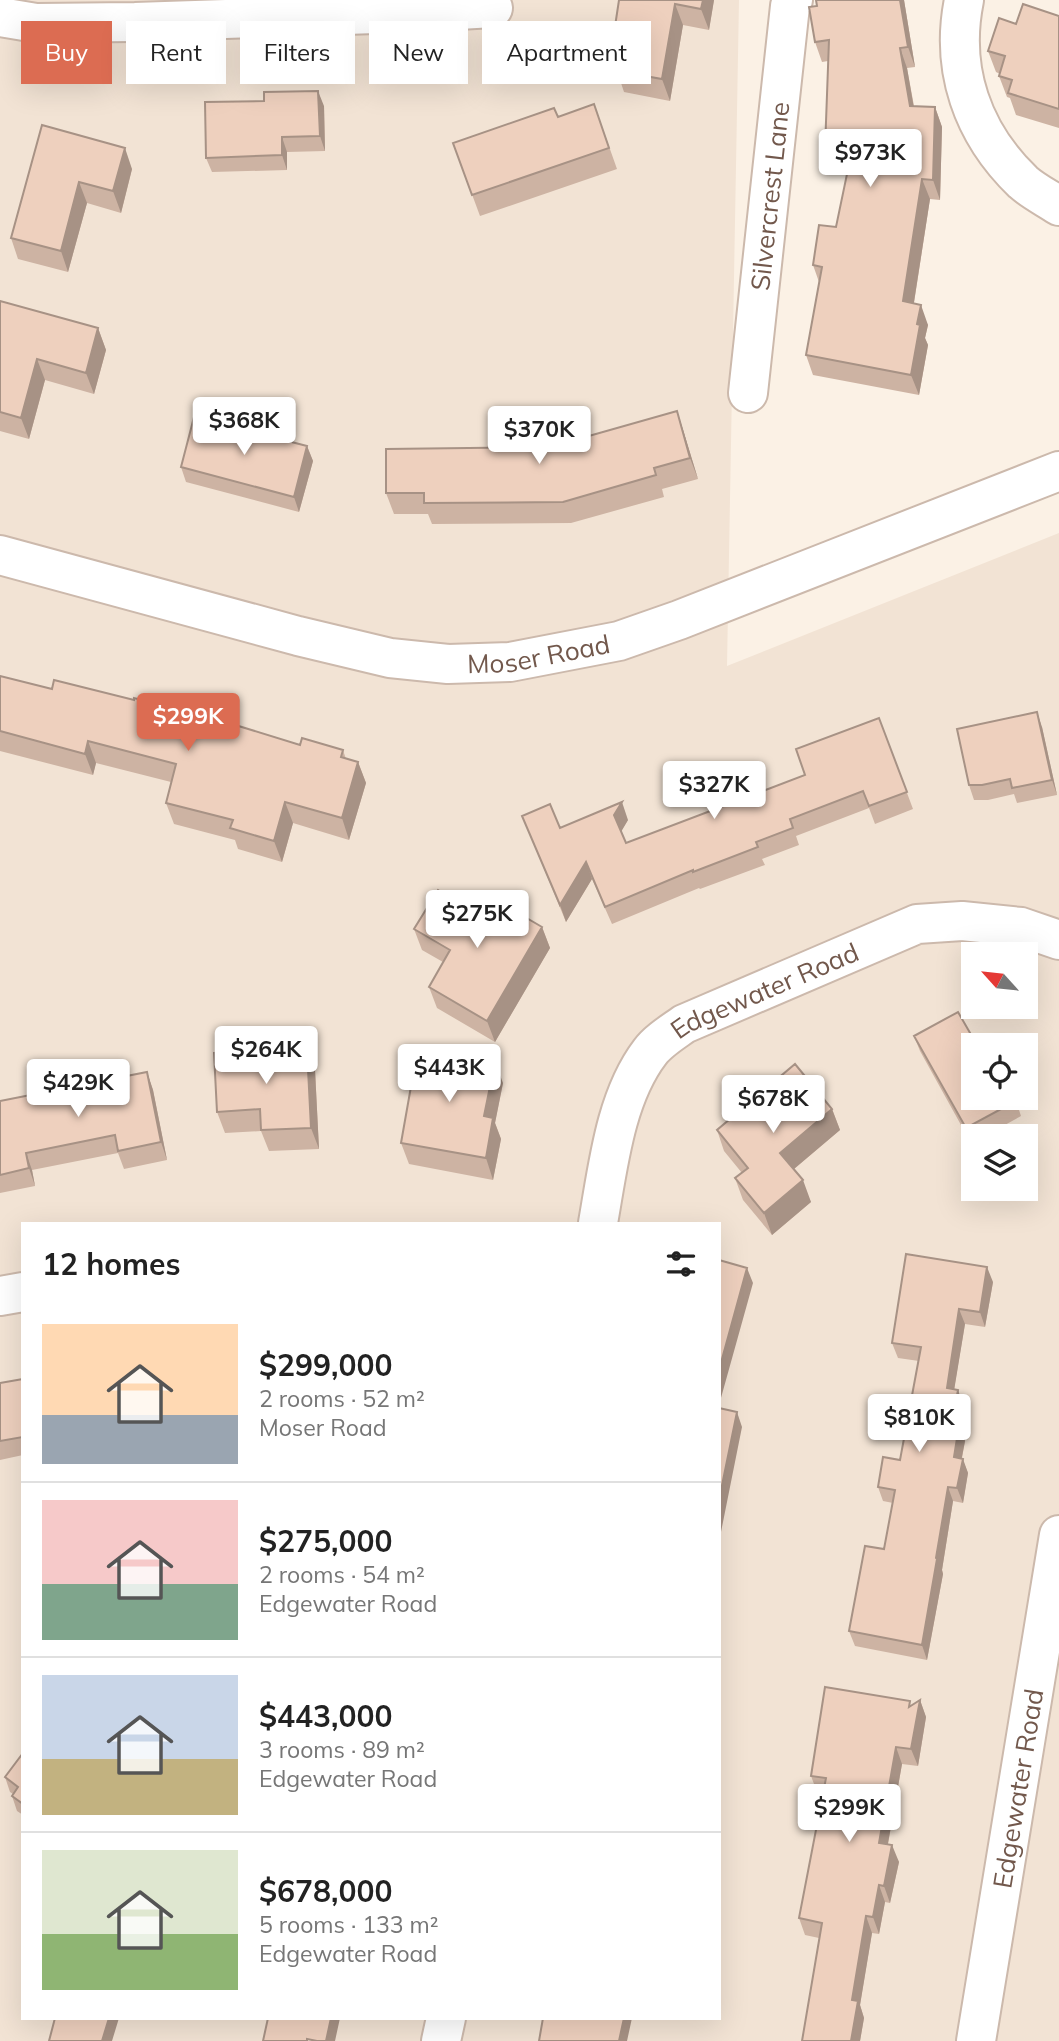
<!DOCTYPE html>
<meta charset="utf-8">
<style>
:root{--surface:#fff;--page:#f2f2f2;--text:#222;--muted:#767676;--line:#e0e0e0;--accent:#dc6c52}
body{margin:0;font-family:Mulish,sans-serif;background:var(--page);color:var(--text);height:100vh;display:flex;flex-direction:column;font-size:26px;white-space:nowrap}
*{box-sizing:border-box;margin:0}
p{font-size:23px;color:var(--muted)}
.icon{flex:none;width:38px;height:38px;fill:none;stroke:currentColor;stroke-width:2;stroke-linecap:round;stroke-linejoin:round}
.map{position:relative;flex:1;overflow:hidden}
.panel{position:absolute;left:21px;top:1222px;width:700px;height:798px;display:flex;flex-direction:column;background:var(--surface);border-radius:0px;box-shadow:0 7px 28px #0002}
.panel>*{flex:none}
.guide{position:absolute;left:21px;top:21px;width:700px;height:63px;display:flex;gap:14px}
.needle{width:46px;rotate:297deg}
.controls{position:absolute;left:961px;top:942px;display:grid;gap:14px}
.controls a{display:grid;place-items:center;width:77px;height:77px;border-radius:0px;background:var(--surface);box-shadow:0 7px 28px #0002;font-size:35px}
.price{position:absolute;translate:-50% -60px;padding:0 16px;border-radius:7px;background:#fff;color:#222;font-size:23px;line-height:46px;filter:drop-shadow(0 2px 4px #0008)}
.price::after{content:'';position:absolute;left:50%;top:42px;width:21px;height:16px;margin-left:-10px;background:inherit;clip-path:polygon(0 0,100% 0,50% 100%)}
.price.current{background:var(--accent);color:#fff}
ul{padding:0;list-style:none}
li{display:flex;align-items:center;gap:21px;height:175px;padding:0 21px}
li+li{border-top:2px solid var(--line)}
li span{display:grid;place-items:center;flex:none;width:196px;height:140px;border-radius:0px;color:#555}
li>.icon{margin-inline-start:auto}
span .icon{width:84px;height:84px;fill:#fffc;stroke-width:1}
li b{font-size:30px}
h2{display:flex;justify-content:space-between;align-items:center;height:84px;padding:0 21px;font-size:30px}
.tag{padding:0 24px;border-radius:0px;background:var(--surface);box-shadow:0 7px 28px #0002;font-size:24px;line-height:63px}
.tag.current{background:var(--accent);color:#fff}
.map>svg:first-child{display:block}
.residential{fill:#f2e3d4;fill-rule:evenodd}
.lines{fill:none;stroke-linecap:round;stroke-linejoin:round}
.minor-casing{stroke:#ccb9ac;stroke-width:42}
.minor{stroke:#fff;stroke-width:38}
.wall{fill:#cdb3a3}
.shaded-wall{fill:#a79285}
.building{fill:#eed0be;stroke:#a79285;stroke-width:2}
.labels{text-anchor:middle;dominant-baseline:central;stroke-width:6;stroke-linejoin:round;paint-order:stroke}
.street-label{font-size:26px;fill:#72584c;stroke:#fef6eb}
</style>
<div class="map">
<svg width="1059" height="2041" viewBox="0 0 1059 2041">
<rect width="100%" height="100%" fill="#fbf1e5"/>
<path class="residential" d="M0,0H739L727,666L1059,533V2041H0ZM973,954H1026V1006H973ZM973,1045H1026V1097H973ZM973,1136H1026V1188H973ZM23,1223H719V2018H23Z"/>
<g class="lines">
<defs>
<g id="minor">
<path d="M964,0C950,69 972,133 1023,182C1033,191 1047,198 1059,206"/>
<path d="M0,17L36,23L135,22L407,13L493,8"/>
<path id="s1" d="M748,393L790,6L793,0"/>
<path id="s2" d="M0,555L298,636L390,658L448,664L510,662L619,641L679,620L1059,471"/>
<path id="s3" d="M598,1223C608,1167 615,1098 650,1052C658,1041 673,1032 684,1024L917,924L962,921L1021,927L1059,940"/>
<path d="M0,1296L23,1292"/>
<path d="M441,2041L446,2018"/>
<path id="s4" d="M976,2041L1059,1535"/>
</g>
</defs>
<use href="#minor" class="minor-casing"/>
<use href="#minor" class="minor"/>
</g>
<path class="wall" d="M619,0H714L709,30L683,25L670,101L624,92L617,71L620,50L614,33Z
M904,0L915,67L907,68L914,106L935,107L942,127L940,200L930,199L914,303L928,325L925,338L928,345L919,395L813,375L806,355L819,282L813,265L836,227L848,170L832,169L825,149L828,61L822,62L815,42L817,6Z
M1059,16V128L1016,115L1010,98L1007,97L999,76L1000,74L996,72L988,51L1016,24Z
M594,104L617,169L480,216L453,143L558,117Z
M324,106L325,151L287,152V170L212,172L206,158Z
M42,125L132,169L121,213L87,203L68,272L18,259L11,238Z
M0,301L98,328L106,350L94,394L45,380L29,439L0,431Z
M677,411L684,433L698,479L662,489L664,497L571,523L432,524L428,514H394L386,493Z
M307,446L313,461L299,512L186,482L181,467Z
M0,676L52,689L300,745L343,750L346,759L358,762L366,783L349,840L293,823L282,862L238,849L235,840L174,824L166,803L171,782L96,763L93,775L0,751Z
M879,718L913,809L875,824L869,808L796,836L799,845L762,859L765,865L700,889L699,888L612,924L592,879L566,922L522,816L560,828L628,820L621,831L626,843L805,775Z
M1042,727L1057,795L1017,803L1014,794L988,800H974L969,785Z
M478,914L542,927L550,948L495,1042L437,1008L429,987L443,962L422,950L414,929Z
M914,1036L977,1045L1016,1101L1021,1116L985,1136H973V1142L971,1143L920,1051Z
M315,1070L319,1149L269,1151L261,1131L225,1133L217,1112Z
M147,1072L153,1090L167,1160L124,1169L118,1153L32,1170L35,1186L0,1193V1101Z
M503,1083L495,1123L501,1139L493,1180L409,1164L401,1143Z
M832,1109L840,1130L794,1169L811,1202L772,1235L743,1200L735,1178L742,1173L724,1151L717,1130Z
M993,1282L985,1327L965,1324L954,1389L958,1390L963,1405L960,1426L965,1441L962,1458L968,1473L963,1503L953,1501L942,1570L943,1574L927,1660L855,1646L849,1631L884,1549L893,1503L883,1501L878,1487L900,1460L919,1361L898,1358L892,1343Z
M23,1379V1455L0,1460V1383Z
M920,1700L926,1717L918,1766L902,1764L888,1844L899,1862L890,1903L885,1902L879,1934L872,1933L860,2005L864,2018L860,2041H802L819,1938L805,1935L799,1918L823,1794L817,1792L811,1776Z
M23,1753V1815L17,1811L12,1796L13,1794L10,1792L5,1777Z"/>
<path class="shaded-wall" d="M703,0H714L709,30L701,9Z
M900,0H904L915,67L908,47Z
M675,4L683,25L670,101L662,79Z
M900,48L907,68L917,126L910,106Z
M318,91L324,106L325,151L320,136Z
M935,107L942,127L940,200L933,180Z
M282,137L287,152V170L282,155Z
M125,148L132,169L121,213L113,191Z
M922,179L930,199L911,321L903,301Z
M79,182L87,203L68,272L61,251Z
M921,305L928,325L925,338L928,345L919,395L911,375L917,324Z
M98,328L106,350L94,394L86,373Z
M37,359L45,380L29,439L21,418Z
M677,411L684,433L698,479L690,458Z
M307,446L313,461L299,512L294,497Z
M1037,712L1042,727L1057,795L1052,780Z
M88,741L96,763L93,775L85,754Z
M358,762L366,783L349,840L342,818Z
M285,802L293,823L282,862L274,841Z
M622,802L628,820L621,832L614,815Z
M586,862L592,879L566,922L560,905Z
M542,927L550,948L495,1042L487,1021Z
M307,1049L315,1070L319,1149L311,1128Z
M495,1062L503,1083L495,1123L501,1139L493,1180L486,1158L484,1116Z
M147,1072L153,1090L167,1160L161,1142Z
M832,1109L840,1130L788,1174L780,1153Z
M26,1153L32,1170L35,1186L29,1168Z
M803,1180L811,1202L772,1235L764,1213Z
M987,1267L993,1282L985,1327L980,1312Z
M747,1268L753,1283L719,1405V1370Z
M959,1309L965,1324L952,1403L947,1388Z
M958,1390L963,1405L960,1426L965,1441L959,1472L954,1457L952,1424Z
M737,1412L742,1427L719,1542V1500Z
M963,1459L968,1473L963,1503L957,1488Z
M948,1487L953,1501L942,1570L943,1574L927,1660L922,1645Z
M920,1700L926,1717L918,1766L911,1749Z
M896,1747L902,1764L885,1860L879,1843Z
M892,1845L899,1862L890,1903L884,1886Z
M879,1885L885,1902L879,1934L873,1917Z
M866,1916L872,1933L860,2005L864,2018L860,2041H851L852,2000Z
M109,2018H119L112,2041H102Z
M331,2018H340L335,2041H326Z
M624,2018H632L627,2041H619Z"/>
<path class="building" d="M619,0H703L701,9L675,4L662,79L617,71L622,34L614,33Z
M816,0H900L908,47L900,48L910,106L935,107L933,180L922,179L903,301L921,305L917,324L920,325L911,375L806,355L822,267L813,265L819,225L836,227L852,150L825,149L829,40L815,42L809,7L817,6Z
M1023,4L1059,16V109L1008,93L1012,80L999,76L1005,56L988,51L999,18L1016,24Z
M318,91L320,136L282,137V155L206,158L205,102L264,101V92Z
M594,104L609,148L472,195L453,143L554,108L558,117Z
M42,125L125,148L113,191L79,182L61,251L11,238Z
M0,301L98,328L86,373L37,359L21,418L0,412Z
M677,411L690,458L654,468L656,475L563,502L424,503V493H386V449L550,447Z
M194,417L307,446L294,497L181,467Z
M0,676L52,689L54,680L134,700V698L232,724L300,745L302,738L343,750L341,757L358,762L342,818L285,802L274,841L230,828L233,820L166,803L176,764L88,741L85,754L0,731Z
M1037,712L1052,780L1012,788L1010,779L982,785H969L957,729Z
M879,718L907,792L869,806L863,791L790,819L793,828L756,842L758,847L693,872V870L605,907L586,862L560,905L522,816L550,804L560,828L622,802L614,815L626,843L805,775L796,749Z
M438,890L478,914L489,896L542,927L487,1021L429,987L450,950L414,929Z
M958,1012L977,1045H973V1097H1014L1016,1101L966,1128L914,1036Z
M418,1047L495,1062L484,1116L493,1118L486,1158L401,1143Z
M307,1049L311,1128L261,1130L260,1109L217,1112L214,1053Z
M795,1064L832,1109L780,1153L803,1180L764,1213L735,1178L748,1168L717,1130Z
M147,1072L161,1142L118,1151L115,1135L26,1153L29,1168L0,1175V1101Z
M906,1254L987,1267L980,1312L959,1309L947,1388L958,1390L952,1424L959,1426L954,1457L963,1459L957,1488L948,1487L936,1558L937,1559L922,1645L849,1631L865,1546L884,1549L895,1490L878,1487L883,1457L900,1460L921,1347L892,1343Z
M719,1260L747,1268L719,1370Z
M23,1379V1437L0,1441V1383Z
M719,1408L737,1412L719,1500Z
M825,1687L910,1701L909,1707L920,1700L911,1749L896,1747L879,1843L892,1845L884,1886L879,1885L873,1917L866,1916L852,2000L858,2001L851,2041H802L822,1923L799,1918L826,1778L811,1776Z
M23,1753V1804L12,1796L18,1787L5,1777Z
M55,2018H109L102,2041H49Z
M268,2018H331L326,2041H317L307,2039V2041H263Z
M543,2018H624L619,2041H539Z"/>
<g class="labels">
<g class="street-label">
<text stroke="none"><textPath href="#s1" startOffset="198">Silvercrest Lane</textPath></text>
<text stroke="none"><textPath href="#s2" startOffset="553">Moser Road</textPath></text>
<text stroke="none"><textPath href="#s3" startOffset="312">Edgewater Road</textPath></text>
<text stroke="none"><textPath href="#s4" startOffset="256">Edgewater Road</textPath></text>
</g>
</g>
</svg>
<div class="controls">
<a><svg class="needle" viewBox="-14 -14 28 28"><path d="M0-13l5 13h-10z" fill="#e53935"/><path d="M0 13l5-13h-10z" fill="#767676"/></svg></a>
<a><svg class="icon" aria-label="locate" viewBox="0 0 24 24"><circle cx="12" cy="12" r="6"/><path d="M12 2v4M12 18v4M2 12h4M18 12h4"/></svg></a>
<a><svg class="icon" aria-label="layers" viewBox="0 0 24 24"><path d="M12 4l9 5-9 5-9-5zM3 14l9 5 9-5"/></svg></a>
</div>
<b class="price" style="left:870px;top:189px">$973K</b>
<b class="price" style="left:244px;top:457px">$368K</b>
<b class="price" style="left:539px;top:466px">$370K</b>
<b class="price current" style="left:188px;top:753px">$299K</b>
<b class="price" style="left:714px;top:821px">$327K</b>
<b class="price" style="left:477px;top:950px">$275K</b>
<b class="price" style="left:266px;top:1086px">$264K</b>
<b class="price" style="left:449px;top:1104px">$443K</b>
<b class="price" style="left:78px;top:1119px">$429K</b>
<b class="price" style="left:773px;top:1135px">$678K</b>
<b class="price" style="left:919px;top:1454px">$810K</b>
<b class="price" style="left:849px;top:1844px">$299K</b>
<div class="guide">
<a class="tag current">Buy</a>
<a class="tag">Rent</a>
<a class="tag">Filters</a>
<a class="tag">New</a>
<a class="tag">Apartment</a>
</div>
<section class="panel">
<h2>12 homes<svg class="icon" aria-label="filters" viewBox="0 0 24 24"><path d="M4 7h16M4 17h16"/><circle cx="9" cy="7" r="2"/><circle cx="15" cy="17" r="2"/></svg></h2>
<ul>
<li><span style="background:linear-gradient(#ffd9b3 65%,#9aa5b1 0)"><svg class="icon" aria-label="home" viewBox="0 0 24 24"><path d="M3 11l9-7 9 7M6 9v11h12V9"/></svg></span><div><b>$299,000</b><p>2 rooms · 52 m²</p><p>Moser Road</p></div></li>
<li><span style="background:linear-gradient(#f6c9c9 60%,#7fa58c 0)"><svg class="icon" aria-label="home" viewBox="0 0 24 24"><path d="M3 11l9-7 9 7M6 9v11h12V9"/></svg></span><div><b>$275,000</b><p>2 rooms · 54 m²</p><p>Edgewater Road</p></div></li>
<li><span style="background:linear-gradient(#c9d6e8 60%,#c2b280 0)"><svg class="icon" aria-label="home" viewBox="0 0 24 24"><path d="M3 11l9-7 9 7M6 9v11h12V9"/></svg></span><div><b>$443,000</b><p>3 rooms · 89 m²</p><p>Edgewater Road</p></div></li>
<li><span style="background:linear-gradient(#dfe7d0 60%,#8fb573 0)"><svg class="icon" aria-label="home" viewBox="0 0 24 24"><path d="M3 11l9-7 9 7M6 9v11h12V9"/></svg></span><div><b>$678,000</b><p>5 rooms · 133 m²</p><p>Edgewater Road</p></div></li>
</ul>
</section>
</div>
